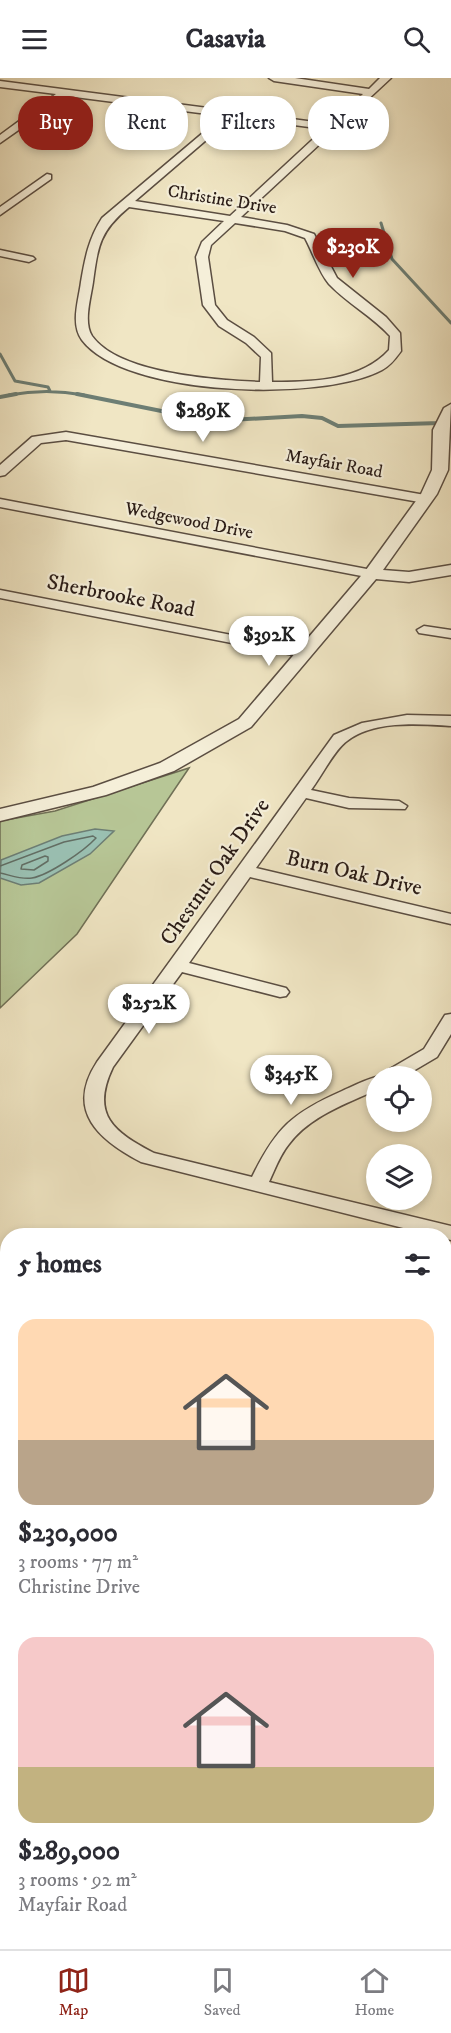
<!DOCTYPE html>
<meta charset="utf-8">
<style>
:root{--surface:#fff;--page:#f7f7f7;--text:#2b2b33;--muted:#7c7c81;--line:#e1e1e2;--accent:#8f2418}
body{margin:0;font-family:"IM FELL DW Pica",serif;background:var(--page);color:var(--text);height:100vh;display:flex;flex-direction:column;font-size:22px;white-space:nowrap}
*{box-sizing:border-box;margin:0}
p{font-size:20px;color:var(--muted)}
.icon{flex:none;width:33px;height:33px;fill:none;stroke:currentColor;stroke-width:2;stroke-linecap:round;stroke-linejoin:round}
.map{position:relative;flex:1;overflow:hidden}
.drawer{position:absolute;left:0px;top:1150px;width:452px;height:722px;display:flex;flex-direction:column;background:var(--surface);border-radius:24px 24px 0 0;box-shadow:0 3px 9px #0003}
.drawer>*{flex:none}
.banner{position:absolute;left:18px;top:18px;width:416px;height:54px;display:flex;gap:12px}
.buttons{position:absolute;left:366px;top:988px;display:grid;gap:12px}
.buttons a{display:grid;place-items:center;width:66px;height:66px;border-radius:50%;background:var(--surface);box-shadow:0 3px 9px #0003;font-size:30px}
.price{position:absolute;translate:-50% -51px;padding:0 14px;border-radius:21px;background:#fff;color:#222;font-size:20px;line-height:39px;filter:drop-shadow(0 2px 3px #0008)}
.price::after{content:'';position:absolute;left:50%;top:36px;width:18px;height:14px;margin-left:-9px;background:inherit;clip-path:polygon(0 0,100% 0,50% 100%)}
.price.active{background:var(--accent);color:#fff}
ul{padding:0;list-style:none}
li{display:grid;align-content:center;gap:12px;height:318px;padding:0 18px}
li span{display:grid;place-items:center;height:186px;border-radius:18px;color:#555}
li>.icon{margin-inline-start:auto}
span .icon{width:108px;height:108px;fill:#fffc;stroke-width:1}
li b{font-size:26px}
h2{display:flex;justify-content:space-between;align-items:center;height:72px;padding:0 18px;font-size:26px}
.tag{padding:0 21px;border-radius:24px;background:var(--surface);box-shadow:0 3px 9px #0003;font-size:21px;line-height:54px}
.tag.active{background:var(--accent);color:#fff}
header{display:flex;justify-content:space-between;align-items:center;height:78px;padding:0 18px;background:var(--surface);font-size:27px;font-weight:700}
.dock{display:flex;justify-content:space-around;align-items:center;height:84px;border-top:2px solid var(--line);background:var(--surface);font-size:16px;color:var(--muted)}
.dock a{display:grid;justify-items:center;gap:3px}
.dock .active{color:var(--accent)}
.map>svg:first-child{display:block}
.green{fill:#b7c696;stroke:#707056;stroke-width:1.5}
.water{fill:#9ac0b2;stroke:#6d7e74;stroke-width:1.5}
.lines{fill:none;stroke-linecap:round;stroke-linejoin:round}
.shore{stroke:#626e64;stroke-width:1.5}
.stream-far1{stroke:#6d7e74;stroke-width:3}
.stream{stroke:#6d7e74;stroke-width:4}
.minor-casing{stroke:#5b4e42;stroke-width:3}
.tertiary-casing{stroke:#5b4e42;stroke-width:3}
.secondary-casing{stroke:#291b16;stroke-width:3}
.minor{fill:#f5efd9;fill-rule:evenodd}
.tertiary{fill:#f5efd9;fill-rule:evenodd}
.secondary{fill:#f5efd9;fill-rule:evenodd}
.labels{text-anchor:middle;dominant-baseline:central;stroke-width:4.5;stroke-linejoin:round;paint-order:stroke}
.far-street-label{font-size:18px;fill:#291b16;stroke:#f5efd9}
.street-label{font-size:22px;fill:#291b16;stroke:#f5efd9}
</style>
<header><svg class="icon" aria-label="menu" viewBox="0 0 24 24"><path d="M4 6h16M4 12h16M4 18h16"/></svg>Casavia<svg class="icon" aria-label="search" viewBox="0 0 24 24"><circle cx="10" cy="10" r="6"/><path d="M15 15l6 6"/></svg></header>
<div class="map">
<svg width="451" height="1871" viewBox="0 0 451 1871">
<rect width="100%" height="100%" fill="#f0e6c4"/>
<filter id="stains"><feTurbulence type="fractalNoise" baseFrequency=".00333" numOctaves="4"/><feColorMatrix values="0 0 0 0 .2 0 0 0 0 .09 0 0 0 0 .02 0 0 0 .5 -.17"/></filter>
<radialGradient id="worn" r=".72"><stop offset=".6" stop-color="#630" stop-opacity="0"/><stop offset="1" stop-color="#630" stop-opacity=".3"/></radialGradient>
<path class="green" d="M189,690L77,856L0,930V743L55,733Z"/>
<path class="water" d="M95,751L114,753L90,776L39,805L21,807L0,800L1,782L62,758Z"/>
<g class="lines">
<path class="shore" d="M45,778L48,779V783L34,792L21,791L22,787Z
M0,788L64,764L93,758L96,760C84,773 49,797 32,800C22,802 10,797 0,795"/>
<path class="stream-far1" d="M381,145L392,181L451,245
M0,276L15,303L48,309L50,313
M9,317C35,312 58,312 84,317"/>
<path class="stream" d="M77,316L211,343L302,338L322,340L338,348L440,345L451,342
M0,319L16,316"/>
<defs>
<path id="minor" d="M269,0H295L369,11L380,0H391L241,139L287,147L314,156L337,200L386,239L400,255L401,273C396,280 390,288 382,292C323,324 125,319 82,262C70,246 79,221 81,204C85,180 89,160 102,140L223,38L67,18L0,65V57L56,16L0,9V3L330,46L363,16L274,3ZM233,39L324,51L230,138L135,123ZM129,129L224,143L202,164L196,179L203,227L219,248L246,265L261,279L260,304C216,302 119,296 92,258C83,244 91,219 93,204C98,167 100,153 129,129ZM235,145L285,153L305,160C313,175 319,194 329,206C348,226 372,238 390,258L389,272C361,303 312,304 272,304L271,275L254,259L227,242L215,227L208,179L211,167Z
M47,96L51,97V101L0,137V129Z
M0,172L33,179L35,181L29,184L0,178Z
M66,354L425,417L432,421L425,425L66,362L41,365L5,397L0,398V387L32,359Z
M0,421L372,492L379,496L372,500L0,429Z
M0,512L304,571L311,575L304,579L0,520Z
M424,548L451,552V560L419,555L417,552Z
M407,637L451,638V648C418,646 375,642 347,663C335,671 321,699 311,712L349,720L399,723L407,728L405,731L349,730L306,720L256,790L451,836V846L250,799L189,885L286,910L289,914L286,918L280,919L182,894L113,989C90,1037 114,1054 154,1075L252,1099C276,1050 292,1035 342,1013C353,1008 365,1002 376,999V1012C346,1026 310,1038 289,1066C280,1077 275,1091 269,1104L451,1148V1162L141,1084C99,1062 65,1033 97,984L334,657L362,645Z
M451,936V956L437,979L403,999H381L383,995L424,971L445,937Z
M0,1184L8,1186V1200L0,1198Z
M444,1263L451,1265V1279L444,1277Z
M8,1337V1353L0,1355V1339Z
M8,1377V1393L0,1395V1379Z
M444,1426L451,1428V1444L444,1442Z
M0,1708L8,1709V1729L0,1728Z
M8,1790V1814L0,1817V1793Z"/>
<path id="tertiary" d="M451,326L448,392L437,416L383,492L409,494L451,487V497L409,504L376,501L251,649L174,693L106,717L0,743V731L93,709L160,685L239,641L366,492L421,416L432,392L433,352L444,330Z"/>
<path id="secondary" d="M0,1581L8,1582V1606L0,1605Z
M444,1629L451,1630V1656L444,1655Z"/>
</defs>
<use href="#minor" class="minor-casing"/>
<use href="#tertiary" class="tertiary-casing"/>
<use href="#secondary" class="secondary-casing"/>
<use href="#minor" class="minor"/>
<use href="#tertiary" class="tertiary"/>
<use href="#secondary" class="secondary"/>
</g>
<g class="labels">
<g class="far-street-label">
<text transform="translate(222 122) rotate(9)">Christine Drive</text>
<text transform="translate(334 386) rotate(10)">Mayfair Road</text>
<text transform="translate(189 443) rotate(11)">Wedgewood Drive</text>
</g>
<g class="street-label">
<text transform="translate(121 518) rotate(11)">Sherbrooke Road</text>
<text transform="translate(215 794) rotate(-55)">Chestnut Oak Drive</text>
<text transform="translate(354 795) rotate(13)">Burn Oak Drive</text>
</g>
</g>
<rect width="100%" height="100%" filter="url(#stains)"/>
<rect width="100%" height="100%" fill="url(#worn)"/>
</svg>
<div class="buttons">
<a><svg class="icon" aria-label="locate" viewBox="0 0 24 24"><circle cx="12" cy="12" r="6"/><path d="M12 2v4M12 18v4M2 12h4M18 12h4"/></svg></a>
<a><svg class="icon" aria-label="layers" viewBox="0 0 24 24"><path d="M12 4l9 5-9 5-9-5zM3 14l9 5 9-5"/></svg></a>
</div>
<b class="price active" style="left:353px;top:201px">$230K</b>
<b class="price" style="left:203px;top:365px">$289K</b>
<b class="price" style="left:269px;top:589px">$392K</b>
<b class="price" style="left:149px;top:957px">$252K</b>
<b class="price" style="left:291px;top:1028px">$345K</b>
<div class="banner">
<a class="tag active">Buy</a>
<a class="tag">Rent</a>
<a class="tag">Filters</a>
<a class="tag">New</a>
</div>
<section class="drawer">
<h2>5 homes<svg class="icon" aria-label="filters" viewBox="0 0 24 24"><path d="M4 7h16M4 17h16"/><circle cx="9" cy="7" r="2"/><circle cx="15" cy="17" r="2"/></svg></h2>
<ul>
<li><span style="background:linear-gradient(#ffd9b3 65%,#b9a48a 0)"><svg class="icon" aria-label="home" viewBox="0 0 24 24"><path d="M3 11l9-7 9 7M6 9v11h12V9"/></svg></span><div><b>$230,000</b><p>3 rooms · 77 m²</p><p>Christine Drive</p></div></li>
<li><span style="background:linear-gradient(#f6c9c9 70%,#c2b280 0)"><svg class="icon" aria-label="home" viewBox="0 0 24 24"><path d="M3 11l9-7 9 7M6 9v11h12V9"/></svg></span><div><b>$289,000</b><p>3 rooms · 92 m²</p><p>Mayfair Road</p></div></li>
</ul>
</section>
</div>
<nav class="dock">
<a class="active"><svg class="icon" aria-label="map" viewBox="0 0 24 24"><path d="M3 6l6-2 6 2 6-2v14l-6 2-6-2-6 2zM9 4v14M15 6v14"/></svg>Map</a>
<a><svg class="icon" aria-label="saved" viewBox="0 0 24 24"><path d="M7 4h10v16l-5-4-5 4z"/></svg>Saved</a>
<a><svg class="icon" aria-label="home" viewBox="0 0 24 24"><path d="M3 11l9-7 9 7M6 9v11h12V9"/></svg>Home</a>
</nav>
